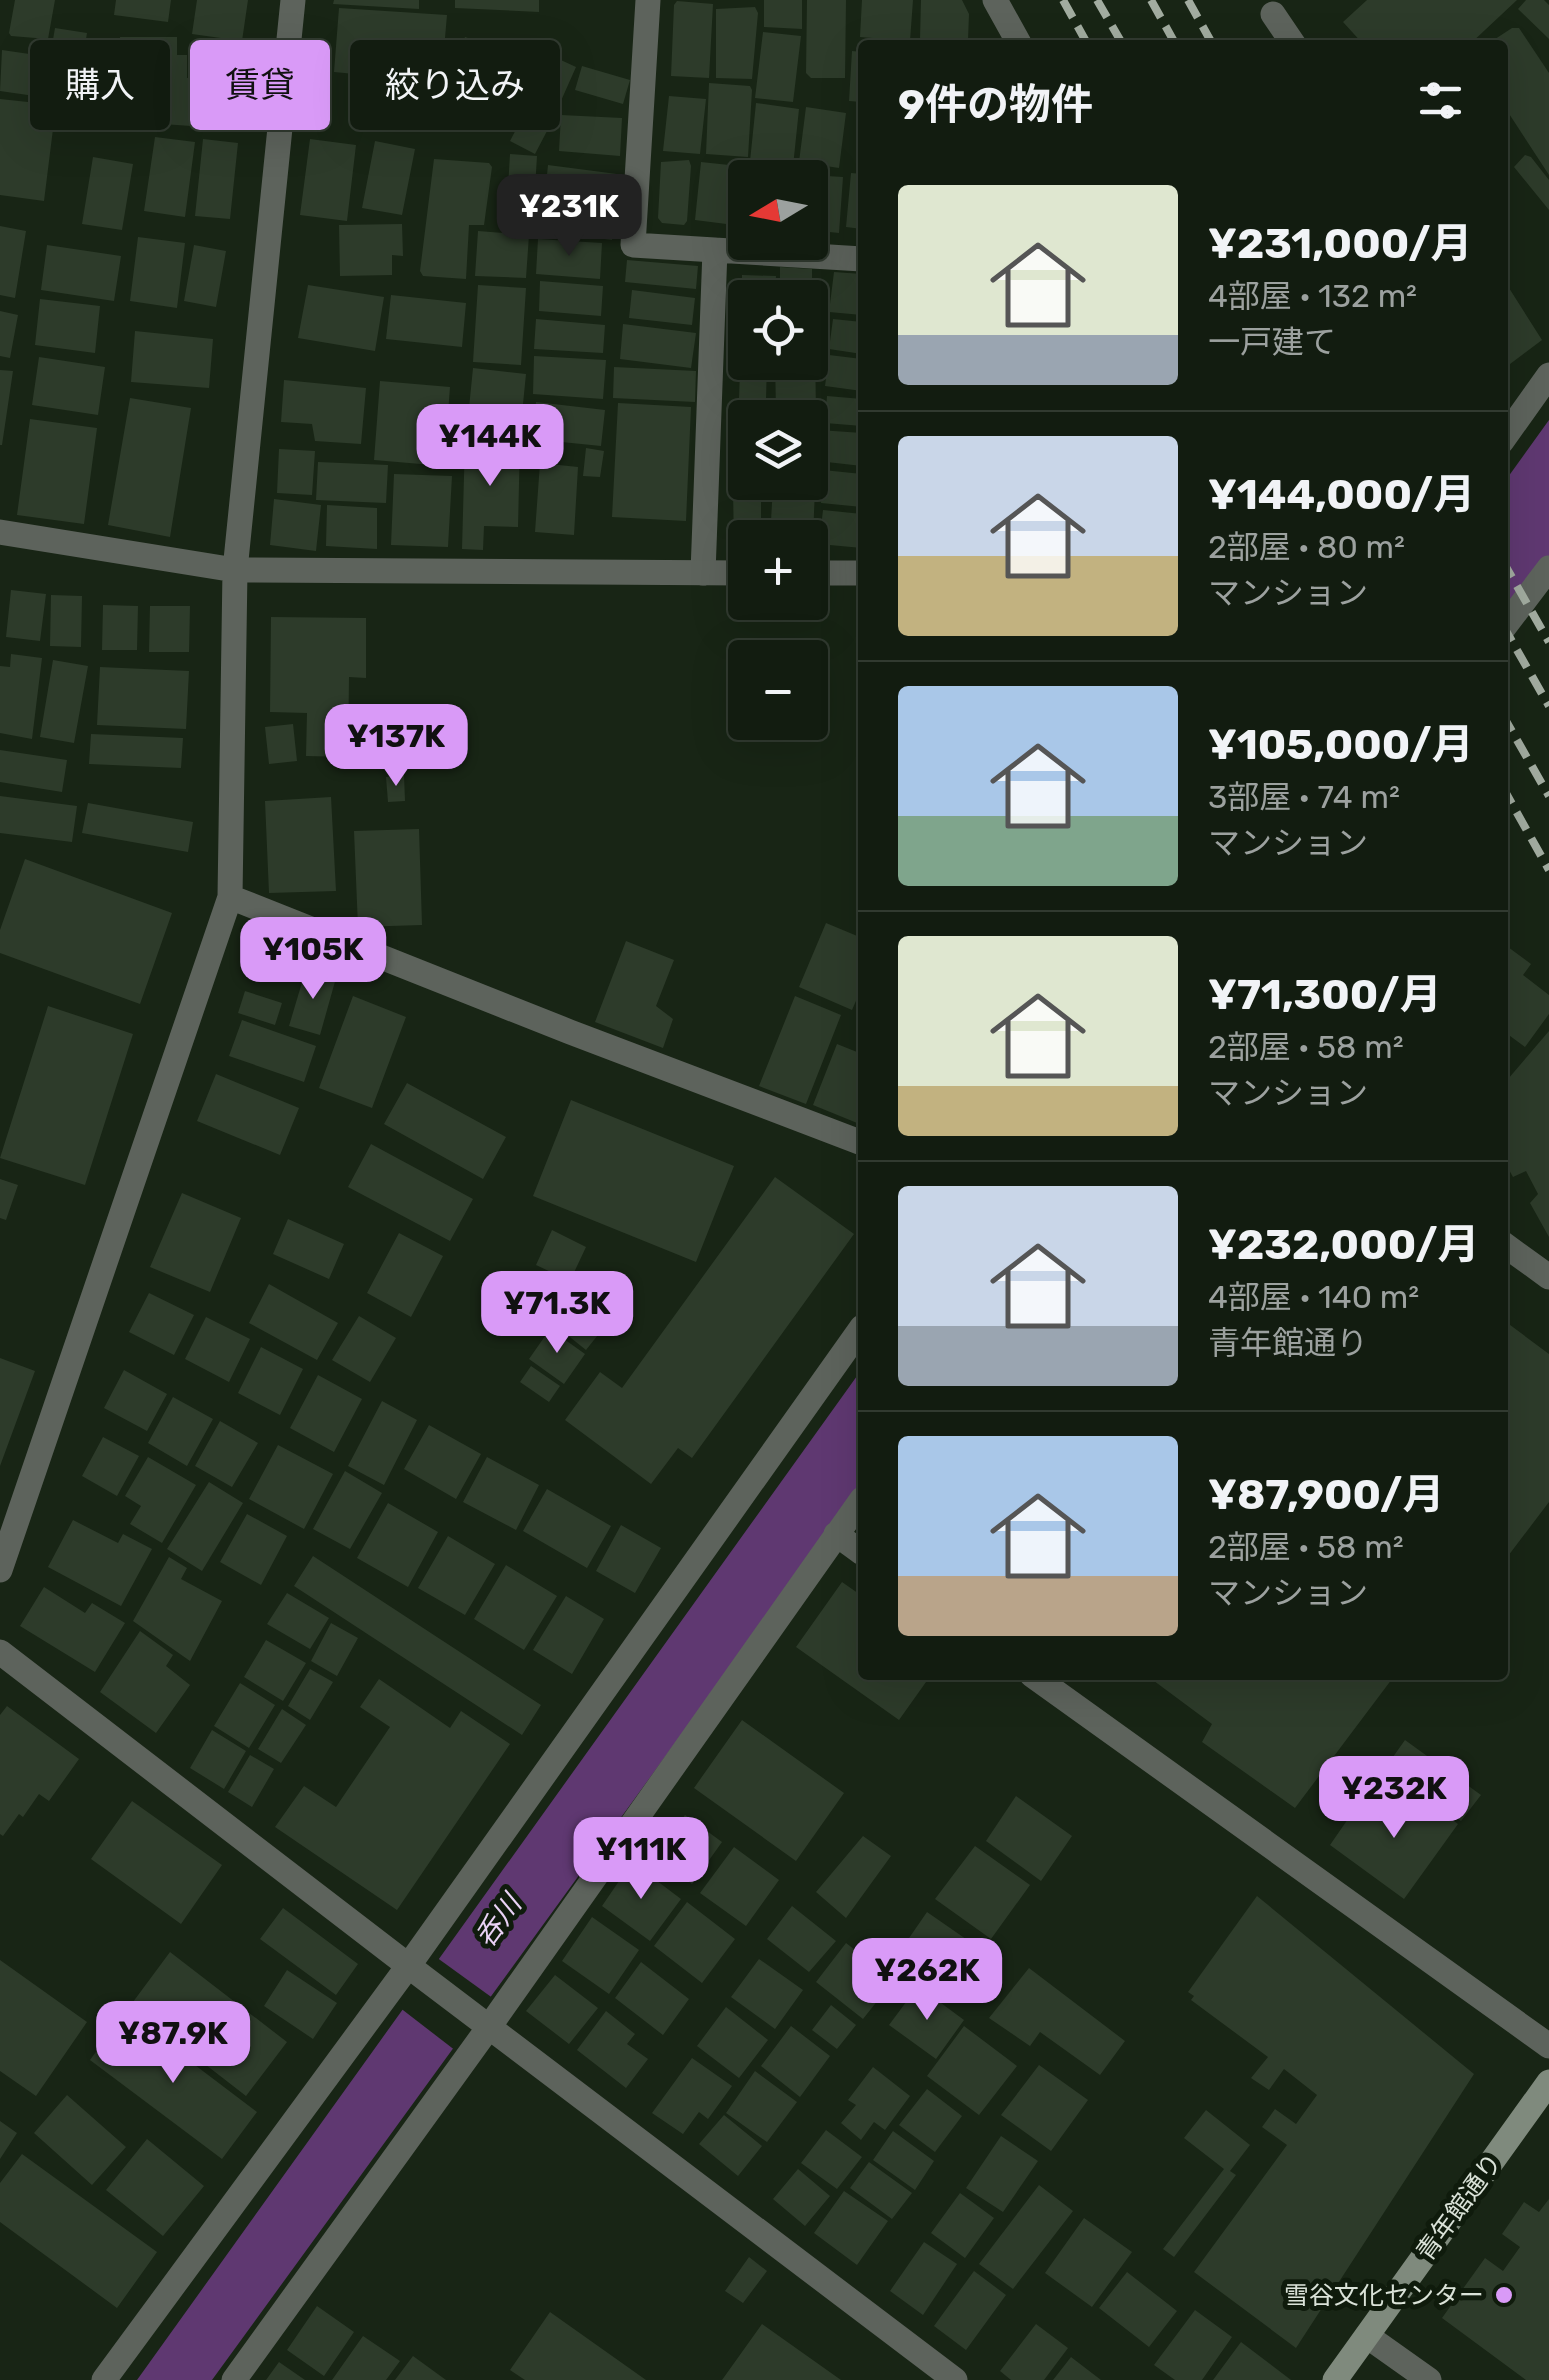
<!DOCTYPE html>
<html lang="ja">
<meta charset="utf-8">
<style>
:root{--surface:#121c10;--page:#1b2519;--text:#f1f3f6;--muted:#9ca19f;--line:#313a30;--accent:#d99af7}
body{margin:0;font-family:Rubik,"Noto Sans JP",sans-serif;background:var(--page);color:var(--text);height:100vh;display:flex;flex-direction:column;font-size:38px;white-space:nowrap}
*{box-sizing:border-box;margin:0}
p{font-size:32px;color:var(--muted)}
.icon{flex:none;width:55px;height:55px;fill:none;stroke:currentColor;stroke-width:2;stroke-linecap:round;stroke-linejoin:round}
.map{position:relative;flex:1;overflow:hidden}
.sheet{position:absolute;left:858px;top:40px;width:650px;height:1640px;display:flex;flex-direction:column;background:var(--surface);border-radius:10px;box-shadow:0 10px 40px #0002,0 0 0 2px var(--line)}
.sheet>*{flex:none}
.hud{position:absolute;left:30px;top:40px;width:678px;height:90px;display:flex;gap:20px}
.needle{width:65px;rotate:260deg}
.buttons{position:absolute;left:728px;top:160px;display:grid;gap:20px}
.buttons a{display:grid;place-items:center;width:100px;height:100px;border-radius:10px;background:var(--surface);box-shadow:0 10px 40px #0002,0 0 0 2px var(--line);font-size:50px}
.price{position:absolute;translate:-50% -85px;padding:0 22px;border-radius:20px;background:var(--accent);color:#111;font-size:32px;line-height:65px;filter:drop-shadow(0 2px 5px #0008)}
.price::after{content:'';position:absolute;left:50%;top:60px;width:30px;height:22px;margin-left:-15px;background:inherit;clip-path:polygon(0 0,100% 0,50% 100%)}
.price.on{background:#222;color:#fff}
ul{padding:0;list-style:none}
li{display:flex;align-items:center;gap:30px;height:250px;padding:0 40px}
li+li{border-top:2px solid var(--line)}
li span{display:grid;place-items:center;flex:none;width:280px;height:200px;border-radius:10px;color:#555}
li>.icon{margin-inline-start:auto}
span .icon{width:120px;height:120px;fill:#fffc;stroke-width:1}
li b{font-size:42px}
h2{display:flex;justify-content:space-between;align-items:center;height:120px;padding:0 40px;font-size:42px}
.tag{padding:0 35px;border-radius:10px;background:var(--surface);box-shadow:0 10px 40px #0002,0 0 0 2px var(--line);font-size:35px;line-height:90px}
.tag.on{background:var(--accent);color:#111}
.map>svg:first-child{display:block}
.water{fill:#5f3871}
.pier{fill:#182515}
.building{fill:#2d3b2a}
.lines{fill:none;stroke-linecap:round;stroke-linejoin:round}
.lane{stroke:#5d635c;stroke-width:25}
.street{stroke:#5d635c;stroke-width:25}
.secondary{stroke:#7f8a7d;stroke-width:25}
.rail{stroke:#a2aca0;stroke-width:8;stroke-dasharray:20 10;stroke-linecap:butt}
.poi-dot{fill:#d99af7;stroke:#0f1b0c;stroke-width:4}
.labels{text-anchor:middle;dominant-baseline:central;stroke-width:10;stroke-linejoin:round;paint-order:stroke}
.street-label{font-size:25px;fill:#dae2d8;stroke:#0f1b0c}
.poi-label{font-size:25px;fill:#dae2d8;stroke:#0f1b0c;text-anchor:end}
.water-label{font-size:28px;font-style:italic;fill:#ead3f6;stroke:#0f1b0c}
</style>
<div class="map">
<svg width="1549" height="2380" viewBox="0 0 1549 2380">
<rect width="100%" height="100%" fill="#182515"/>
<path class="water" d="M1549,420V564L1503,620V484Z
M862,1369V1486L212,2380H137Z"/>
<path class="pier" d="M436,1957L494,1999L456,2051L399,2007Z"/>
<path class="building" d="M15,0H55L48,39L11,36L9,33Z
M116,0H171L168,22L114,15Z
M197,0H248L242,41L192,34Z
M334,0H419V9L333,4Z
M455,0H539V12L455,8Z
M764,0H802V29L764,27Z
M807,0H846L845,78H811L806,73Z
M862,0H913L910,41L860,37Z
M921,0H962L969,14L968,40L920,39Z
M1367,0H1517L1469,45H1364L1343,22Z
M1526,0H1544L1549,5V39L1518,9Z
M677,1L713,4L709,78L671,76L674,5Z
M755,7L758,13L752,79L716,78V9Z
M339,8L447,15L440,95L400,92L402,61L392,60L393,50L378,49L376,76L334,72Z
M55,28L87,33L76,102L0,91L2,50L50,57Z
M1512,28H1519L1549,73V175L1502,103V45H1486Z
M763,32L801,36L793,102L755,98Z
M120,37H177V55H187V78H195L191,126L106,120L110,72L121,73Z
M465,37L527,58L509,116L446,96Z
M852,51L862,52V102L849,101Z
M550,55L576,67L560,103L534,90Z
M582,66L630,80L623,104L575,90Z
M709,83L750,86L752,90L748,157L706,154Z
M669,96L706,99L700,154L663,151Z
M533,97L558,110L535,154L510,141Z
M0,99L56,105L44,201L0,195Z
M756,103L799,109L792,176L749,171Z
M806,107L846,113L839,168L799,162Z
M561,115L622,118L620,156L559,151Z
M155,137L195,142L185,217L144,211Z
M203,139L238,143L230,219L195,216Z
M310,139L356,145L347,221L300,215Z
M375,141L415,149L402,215L362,208Z
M510,154L537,156L533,222L506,221Z
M1525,155L1531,157L1549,180V210L1514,167Z
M93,157L133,164L122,230L82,224Z
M434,159L489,163L492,167L484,225H469L466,279L423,276L420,271Z
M689,160L691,166L687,221L684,225L662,223L658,218L661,162Z
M701,162L748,167L742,226L695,220Z
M548,165L617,174L614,202L545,194Z
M851,173L862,174V229L846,227Z
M810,175L843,177L839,233L810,230Z
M546,205L615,213L612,240L543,231Z
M402,224L403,256L392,255V275L340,276L339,225Z
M0,226L26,231L15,298L0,295Z
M478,231L529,235L526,278L475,276Z
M138,237L185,243L177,308L130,301Z
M538,239L602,243L600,279L536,274Z
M47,245L121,256L114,301L41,290Z
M194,245L226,251L216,307L184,301Z
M627,260L698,266L696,289L625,282Z
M780,267L812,269V298H780Z
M834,272L862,274V315L829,312Z
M742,275L776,276L775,298H745V337L741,329Z
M1502,277L1542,340L1502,370Z
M540,281L603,286L601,316L539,311Z
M308,285L384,297L375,351L298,338Z
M478,285L526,288L521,365L473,362Z
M632,290L695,298L692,325L629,318Z
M391,295L466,303L462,347L386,339Z
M40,299L100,306L95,353L35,345Z
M0,311L18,315L10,358L0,356Z
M536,319L605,325L603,353L534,349Z
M833,319L862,322V354L829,349Z
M623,324L696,333L691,368L620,359Z
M135,331L213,339L209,388L131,382Z
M741,342H745V362H767L766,400L739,399Z
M810,347H815L816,413L812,417L778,416L776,409L775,362H810Z
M829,355L862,359V391L825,386Z
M534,356L606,360L603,399L533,394Z
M39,357L105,367L98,415L32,405Z
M614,367L696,371L695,402L613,398Z
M473,368L526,374L520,434L467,428Z
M0,370L13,371L2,445H0Z
M284,380L366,388L361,444L315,441L312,424L281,422Z
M380,381L450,387L444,466L374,460Z
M827,396L862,399V426L825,423Z
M130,398L191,408L170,537L108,525Z
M536,402L605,410L601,446L532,439Z
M618,403L691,407L686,521L612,517Z
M30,419L97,428L84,524L17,515Z
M734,428H745V478H736Z
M819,430L862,433V466L818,461Z
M465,440L520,441L518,527L484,526L483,550L462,549Z
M586,448L604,451L600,477L583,476Z
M279,449L315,451L312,495L277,493Z
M318,462L388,465L386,503L316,500Z
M540,463L578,467L574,535L535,532Z
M823,470L862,474V507L821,503Z
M394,474L452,476L448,547L391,545Z
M773,486L815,488L813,538H770Z
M761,489V538H745V543L734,544L733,490Z
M274,499L321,505L316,551L270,545Z
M327,505L377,508V549L326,546Z
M823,510L862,514V548L819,544Z
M11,590L46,594L40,641L6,637Z
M51,595L82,596L81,647L50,646Z
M103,605L138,606L137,650H102Z
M150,606H190L189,652H149Z
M271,617L366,618V678L349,677L348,757L306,756L307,713L270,712Z
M11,654L42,658L32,739L0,733V666L10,667Z
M53,660L88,666L74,743L40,737Z
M100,667L189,671L186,729L97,725Z
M293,724L297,761L269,764L265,727Z
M91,734L183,738L181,768L89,764Z
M0,750L67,760L62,792L0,782Z
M404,775L405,801L388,802L386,777Z
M0,796L77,806L72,842L0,833Z
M331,797L336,891L269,893L265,801Z
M88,803L193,822L188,852L82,833Z
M419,829L422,925L358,927L354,831Z
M25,859L172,913L140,1004L0,953V930Z
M826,923L862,938V987L852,1010L799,987Z
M626,941L674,960L656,1006L673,1019L663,1048L595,1022Z
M258,947L293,957L285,982L251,972Z
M1508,947L1531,964L1523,975L1549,995V1014L1525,1047L1502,1030V954Z
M306,969L336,978L320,1035L289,1026Z
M245,991L282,1003L275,1025L238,1013Z
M353,996L406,1017L372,1108L319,1088Z
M795,996L841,1015L806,1104L759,1086Z
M48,1006L133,1034L85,1185L0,1158Z
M242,1020L316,1046L304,1082L229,1056Z
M1549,1031V1237L1530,1203L1538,1194L1526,1171L1513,1177L1502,1157V1138L1506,1136L1502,1130V1086Z
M837,1044L862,1054V1125L813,1105Z
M216,1074L299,1108L280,1155L197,1121Z
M407,1083L506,1137L483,1179L384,1124Z
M571,1100L734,1166L696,1262L533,1196Z
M371,1144L473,1199L450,1241L348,1187Z
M775,1177L854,1234L692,1458L678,1448L651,1484L565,1420L600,1372L622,1388Z
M0,1179L18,1185L6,1220L0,1218Z
M182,1193L241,1218L210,1292L150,1267Z
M288,1219L344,1244L329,1279L273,1254Z
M552,1230L586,1247L570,1281L536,1265Z
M399,1233L443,1256L411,1317L367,1293Z
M269,1284L338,1323L317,1360L249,1323Z
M578,1288L613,1316L586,1350L551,1322Z
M149,1293L194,1315L174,1355L129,1332Z
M359,1316L396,1338L370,1382L332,1360Z
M206,1317L250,1339L229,1382L185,1359Z
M1502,1319L1549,1354V1502L1502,1564Z
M550,1329L585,1354L564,1384L529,1359Z
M261,1347L303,1369L280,1415L238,1393Z
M0,1358L35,1371L0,1466Z
M531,1366L560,1386L549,1402L520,1382Z
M124,1370L167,1394L147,1431L104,1408Z
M318,1375L362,1399L334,1452L290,1428Z
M173,1397L213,1419L187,1466L148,1443Z
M382,1401L417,1420L384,1485L348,1466Z
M220,1421L258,1443L232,1487L195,1466Z
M429,1425L481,1454L456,1499L404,1469Z
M103,1437L139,1456L117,1496L82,1476Z
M278,1445L333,1474L304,1529L249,1499Z
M148,1457L196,1485L162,1543L130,1524L141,1506L125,1496Z
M487,1457L539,1485L516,1530L463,1502Z
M345,1471L382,1493L350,1549L313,1529Z
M209,1482L243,1503L202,1571L167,1549Z
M547,1489L611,1526L587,1568L523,1531Z
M388,1503L438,1532L408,1587L357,1558Z
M247,1514L287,1536L261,1585L220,1562Z
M73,1520L118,1543L123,1534L152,1549L121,1606L48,1567Z
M621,1525L661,1548L635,1593L596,1571Z
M448,1536L495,1564L465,1615L418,1588Z
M313,1556L541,1705L522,1735L294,1586Z
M169,1557L187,1568L181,1579L222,1601L190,1661L133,1621Z
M506,1565L557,1596L524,1650L474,1619Z
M842,1582L862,1596V1675H931L899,1720L796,1647Z
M44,1587L85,1613L92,1603L125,1623L95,1672L20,1626Z
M287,1593L329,1618L310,1649L267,1624Z
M566,1596L604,1619L572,1674L533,1650Z
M331,1623L358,1638L337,1676L311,1661Z
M140,1631L173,1655L166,1666L190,1685L156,1733L100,1692Z
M266,1640L306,1663L283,1701L244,1677Z
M310,1669L333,1682L310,1720L288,1706Z
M1146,1675H1395L1295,1808L1202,1742L1212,1724Z
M379,1679L450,1728L461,1711L510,1744L397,1910L275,1827L304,1786L336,1807L390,1727L360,1707Z
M240,1683L275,1705L249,1748L214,1726Z
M7,1706L79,1759L49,1801L39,1794L23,1817L19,1814L3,1836L0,1834V1715Z
M282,1709L306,1725L281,1763L258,1749Z
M742,1720L844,1793L796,1861L694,1788Z
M212,1730L246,1751L224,1789L190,1768Z
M1405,1740L1481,1795L1461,1821L1422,1792L1409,1811L1373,1785Z
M250,1755L274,1769L252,1807L228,1792Z
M1368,1790L1406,1818L1421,1797L1458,1824L1404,1899L1330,1845Z
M1016,1796L1072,1836L1041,1881L986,1841Z
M132,1801L222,1865L181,1924L91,1859Z
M685,1815L722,1842L692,1884L655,1857Z
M863,1836L891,1856L846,1918L816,1892Z
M975,1846L1030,1885L991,1939L935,1899Z
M734,1847L779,1880L746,1926L700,1893Z
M632,1862L681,1899L650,1941L602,1906Z
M1257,1896L1474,2074L1296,2348L1194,2272L1287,2145L1262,2127L1275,2109L1296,2124L1317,2095L1284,2069L1269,2090L1251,2078L1268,2057L1191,2000L1194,1996L1188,1992Z
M687,1902L735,1939L702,1983L654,1946Z
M792,1906L836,1941L809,1972L767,1939Z
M283,1908L358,1964L336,1995L260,1939Z
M927,1912L989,1955L961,1996L898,1954Z
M592,1917L639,1950L609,1994L562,1961Z
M846,1943L894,1980L863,2019L816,1982Z
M170,1952L287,2042L246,2096L130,2006Z
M759,1959L803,1990L775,2029L731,1997Z
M0,1960L87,2022L36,2096L0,2071Z
M641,1962L689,1999L663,2035L615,1998Z
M1029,1968L1125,2041L1100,2075L1040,2032L1030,2046L989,2018Z
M287,1970L337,2003L313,2039L264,2006Z
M555,1975L598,2008L569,2044L526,2011Z
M918,1986L964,2020L936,2059L889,2025Z
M831,2005L856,2025L837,2049L812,2030Z
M726,2007L768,2040L739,2078L697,2046Z
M606,2011L635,2034L627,2044L648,2059L626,2088L577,2050Z
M125,2012L257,2112L222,2159L90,2060Z
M791,2026L830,2056L800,2097L761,2066Z
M964,2026L1017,2066L979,2115L927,2076Z
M692,2058L732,2086L708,2119L699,2112L683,2134L652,2113Z
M1039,2065L1088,2100L1051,2151L1001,2115Z
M873,2067L910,2096L885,2130L874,2122L861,2140L841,2123L856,2105L848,2100Z
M755,2071L797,2102L767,2142L726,2113Z
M927,2089L962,2116L935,2152L899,2125Z
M67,2095L126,2147L92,2185L34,2133Z
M1206,2110L1250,2145L1230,2171L1236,2175L1174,2257L1163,2249L1224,2169L1184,2138Z
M724,2115L762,2146L738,2176L699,2144Z
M0,2121L17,2133L0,2159Z
M826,2130L862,2157L837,2189L801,2163Z
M893,2131L934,2161L915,2190L873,2160Z
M1001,2136L1038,2161L1003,2212L966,2188Z
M147,2139L204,2186L163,2236L106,2190Z
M22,2154L157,2252L117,2308L0,2222V2183Z
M869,2162L912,2193L892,2219L850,2188Z
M798,2169L830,2196L805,2226L773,2199Z
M1039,2185L1073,2211L1013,2289L979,2264Z
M844,2191L888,2221L857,2265L814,2233Z
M960,2193L994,2218L965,2258L931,2233Z
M1549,2199V2380H1526L1442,2318L1485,2258L1503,2271L1520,2247L1502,2234L1524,2202L1539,2212Z
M1084,2218L1132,2252L1092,2307L1045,2273Z
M924,2242L957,2264L923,2315L890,2291Z
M749,2257L767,2271L743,2303L725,2291Z
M974,2271L1006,2295L966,2350L934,2326Z
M1127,2272L1177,2311L1149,2347L1099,2308Z
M317,2306L354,2332L324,2376L287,2350Z
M1195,2310L1232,2337L1202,2380H1175L1154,2365Z
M550,2312L646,2380H525L510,2370Z
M762,2324L841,2380H722Z
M1036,2324L1068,2348L1044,2380H1011L1000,2371Z
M363,2336L400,2361L386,2380H332Z
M1241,2342L1291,2380H1213Z
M413,2356L446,2380H395Z
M1071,2357L1101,2380H1053Z
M279,2362L305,2380H266Z"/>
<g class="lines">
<path class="lane" d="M648,0L633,245L862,259
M703,573L715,250
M1502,630L1549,568"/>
<path class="street" d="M995,0L1020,45
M1273,14L1294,45
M1502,441L1549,375
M0,532L235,570L745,573
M810,573H862
M230,897L570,1032L862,1143
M1502,1243L1549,1277
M836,1534L862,1553
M0,1570L230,897L235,570L293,0
M0,1652L423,1977L955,2380
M1032,1675L1549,2046
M1367,2336L1429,2380
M104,2380L409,1965L862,1327
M234,2380L489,2027L862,1499"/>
<path class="secondary" d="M1335,2380L1549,2082"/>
<path class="rail" d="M1063,0L1088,45
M1097,0L1123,45
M1151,0L1176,45
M1188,0L1213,45
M1502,560L1549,642
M1502,624L1549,706
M1502,714L1549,796
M1502,786L1549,870"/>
</g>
<circle class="poi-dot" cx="1504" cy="2295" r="10"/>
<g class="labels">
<g class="street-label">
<text transform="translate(1459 2207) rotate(-54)">青年館通り</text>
</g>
<g class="poi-label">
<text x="1484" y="2295">雪谷文化センター</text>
</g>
<g class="water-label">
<text transform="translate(498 1921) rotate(-54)">呑川</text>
</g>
</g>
</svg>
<div class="buttons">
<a><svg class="needle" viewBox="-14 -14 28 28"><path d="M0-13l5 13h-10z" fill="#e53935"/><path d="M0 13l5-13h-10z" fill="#9ca19f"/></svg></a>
<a><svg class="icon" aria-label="locate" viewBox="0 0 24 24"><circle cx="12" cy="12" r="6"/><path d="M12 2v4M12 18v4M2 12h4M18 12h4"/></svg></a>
<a><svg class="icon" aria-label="layers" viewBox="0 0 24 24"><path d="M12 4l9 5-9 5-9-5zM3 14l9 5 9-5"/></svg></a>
<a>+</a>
<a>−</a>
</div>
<b class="price on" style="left:569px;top:259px">¥231K</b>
<b class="price" style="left:490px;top:489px">¥144K</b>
<b class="price" style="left:396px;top:789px">¥137K</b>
<b class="price" style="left:313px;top:1002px">¥105K</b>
<b class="price" style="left:557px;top:1356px">¥71.3K</b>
<b class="price" style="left:1394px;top:1841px">¥232K</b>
<b class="price" style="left:641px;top:1902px">¥111K</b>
<b class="price" style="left:927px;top:2023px">¥262K</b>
<b class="price" style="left:173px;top:2086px">¥87.9K</b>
<div class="hud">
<a class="tag">購入</a>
<a class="tag on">賃貸</a>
<a class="tag">絞り込み</a>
</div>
<section class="sheet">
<h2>9件の物件<svg class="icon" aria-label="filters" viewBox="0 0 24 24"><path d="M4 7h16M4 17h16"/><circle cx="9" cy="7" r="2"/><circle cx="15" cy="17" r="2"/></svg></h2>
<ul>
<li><span style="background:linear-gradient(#dfe7d0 75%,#9aa5b1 0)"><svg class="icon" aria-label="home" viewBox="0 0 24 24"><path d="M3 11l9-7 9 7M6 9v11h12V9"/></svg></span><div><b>¥231,000/月</b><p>4部屋 · 132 m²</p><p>一戸建て</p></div></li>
<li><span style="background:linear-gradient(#c9d6e8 60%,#c2b280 0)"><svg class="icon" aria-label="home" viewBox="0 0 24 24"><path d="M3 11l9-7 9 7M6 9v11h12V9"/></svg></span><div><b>¥144,000/月</b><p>2部屋 · 80 m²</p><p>マンション</p></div></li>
<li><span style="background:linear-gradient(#a9c7e8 65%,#7fa58c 0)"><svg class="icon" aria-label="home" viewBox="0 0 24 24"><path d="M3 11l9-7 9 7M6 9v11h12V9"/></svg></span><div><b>¥105,000/月</b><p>3部屋 · 74 m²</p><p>マンション</p></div></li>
<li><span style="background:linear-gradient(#dfe7d0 75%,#c2b280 0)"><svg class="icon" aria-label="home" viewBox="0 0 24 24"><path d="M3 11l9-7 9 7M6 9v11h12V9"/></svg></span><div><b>¥71,300/月</b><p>2部屋 · 58 m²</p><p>マンション</p></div></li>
<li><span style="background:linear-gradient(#c9d6e8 70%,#9aa5b1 0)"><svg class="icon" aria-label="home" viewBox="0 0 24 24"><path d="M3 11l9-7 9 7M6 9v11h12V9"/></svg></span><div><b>¥232,000/月</b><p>4部屋 · 140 m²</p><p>青年館通り</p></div></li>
<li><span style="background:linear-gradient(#a9c7e8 70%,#b9a48a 0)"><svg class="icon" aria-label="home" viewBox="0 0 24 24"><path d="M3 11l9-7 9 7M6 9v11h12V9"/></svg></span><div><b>¥87,900/月</b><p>2部屋 · 58 m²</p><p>マンション</p></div></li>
</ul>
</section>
</div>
